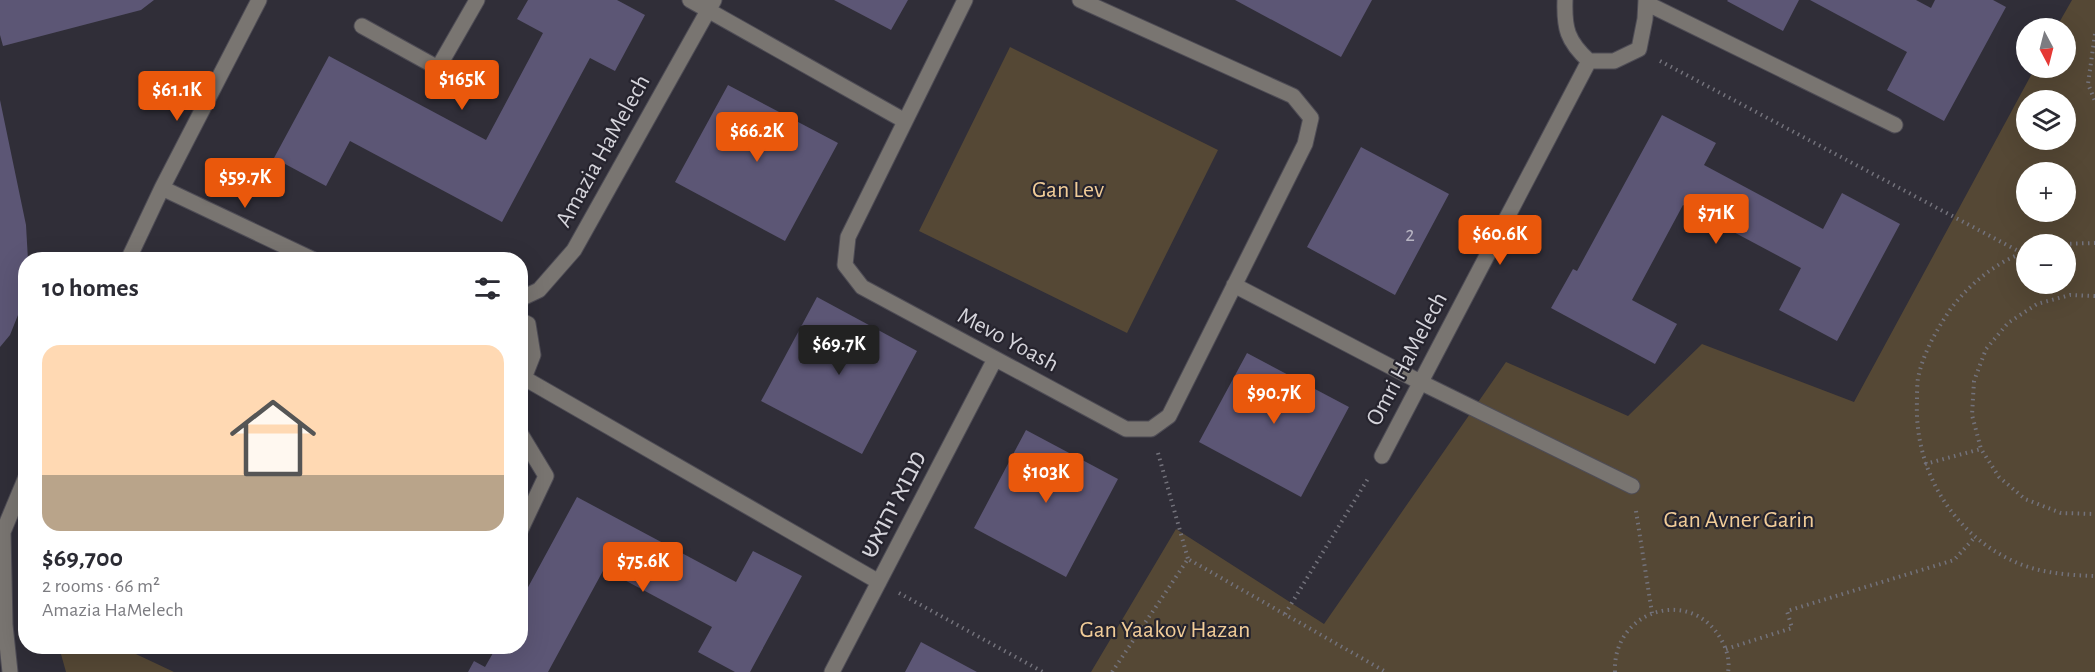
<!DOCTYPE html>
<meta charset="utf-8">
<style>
:root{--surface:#fff;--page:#f7f7f7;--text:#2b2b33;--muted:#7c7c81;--line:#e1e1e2;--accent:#ea580c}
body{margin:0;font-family:"Alegreya Sans","Noto Sans Hebrew",sans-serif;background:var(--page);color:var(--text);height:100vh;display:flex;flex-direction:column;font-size:22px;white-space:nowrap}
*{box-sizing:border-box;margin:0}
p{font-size:20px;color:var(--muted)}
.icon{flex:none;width:33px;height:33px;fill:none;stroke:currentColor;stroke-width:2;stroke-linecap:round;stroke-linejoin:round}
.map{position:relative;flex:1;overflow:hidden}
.details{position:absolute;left:18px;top:252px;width:510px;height:402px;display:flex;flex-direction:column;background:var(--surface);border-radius:24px;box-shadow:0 6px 24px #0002}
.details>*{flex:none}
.needle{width:39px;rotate:173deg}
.controls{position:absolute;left:2016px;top:18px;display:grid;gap:12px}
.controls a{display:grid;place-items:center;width:60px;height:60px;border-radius:50%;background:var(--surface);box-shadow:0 6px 24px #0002;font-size:30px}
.price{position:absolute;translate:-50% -51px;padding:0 14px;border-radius:6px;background:var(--accent);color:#fff;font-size:20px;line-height:39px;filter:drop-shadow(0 2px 3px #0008)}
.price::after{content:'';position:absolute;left:50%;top:36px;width:18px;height:14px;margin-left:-9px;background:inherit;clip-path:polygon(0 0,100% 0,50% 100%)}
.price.on{background:#222;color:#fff}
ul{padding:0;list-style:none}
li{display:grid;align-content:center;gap:12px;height:318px;padding:0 24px}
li+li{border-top:2px solid var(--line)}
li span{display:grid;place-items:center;height:186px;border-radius:18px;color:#555}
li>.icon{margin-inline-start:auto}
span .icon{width:108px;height:108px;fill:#fffc;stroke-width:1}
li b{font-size:26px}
h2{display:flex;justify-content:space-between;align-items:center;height:72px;padding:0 24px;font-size:26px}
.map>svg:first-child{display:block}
.green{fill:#554835;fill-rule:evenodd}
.building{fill:#5c5675}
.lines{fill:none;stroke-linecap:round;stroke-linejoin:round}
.minor-casing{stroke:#4e4c55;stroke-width:17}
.path{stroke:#73727b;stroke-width:4;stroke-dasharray:1.5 4.5;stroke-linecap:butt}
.minor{stroke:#797571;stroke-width:15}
.labels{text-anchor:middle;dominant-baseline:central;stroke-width:4.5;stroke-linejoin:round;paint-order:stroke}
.number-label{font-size:21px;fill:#b7b4c2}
.street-label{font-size:24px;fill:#d5d4db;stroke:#26242e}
.park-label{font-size:24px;fill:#f1cc98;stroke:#26242e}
</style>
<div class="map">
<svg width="2095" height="672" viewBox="0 0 2095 672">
<rect width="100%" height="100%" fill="#302e38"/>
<path class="green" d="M2072,0H2095V672H1091L1176,529L1324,624L1506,362L1628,416L1702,344L1854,402L2035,68H2066V28H2056ZM2026,100H2066V140H2026ZM2026,172H2066V212H2026ZM2026,244H2066V284H2026Z
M1010,47L1218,150L1127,333L919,231Z
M59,647H121L174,672H66Z"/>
<path class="building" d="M0,0H154L141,10L3,46L0,35Z
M528,0H617L645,15L615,71L590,58L502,222L350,141L326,186L274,158L329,56L486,140L543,33L517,19Z
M834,0H908L891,30Z
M1235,0H1372L1341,57Z
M1728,0H1799L1783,31L1727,1Z
M1810,0H1916L1931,8L1935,0H1993L2006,7L1944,121L1887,90L1907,52Z
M728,85L838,143L785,241L675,182Z
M0,100L26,225L28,260H26V295L10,335L0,347Z
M1662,115L1716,143L1704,165L1823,229L1842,193L1900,224L1837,341L1779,310L1801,268L1683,205L1632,300L1677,324L1655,364L1551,308L1573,269L1577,271Z
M1361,147L1449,194L1395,295L1307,247Z
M817,297L917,351L862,454L761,401Z
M1247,353L1349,407L1301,497L1199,442Z
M1026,430L1118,479L1066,577L974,528Z
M577,497L736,582L753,551L802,576L750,672H735L698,652L712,627L604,569L548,672H468L474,661L485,667L497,646H520V602Z
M921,642L977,672H905Z"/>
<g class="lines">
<defs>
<path id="minor" d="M690,0L905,121
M965,0L848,237L845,265L862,287L1126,429H1151L1169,416L1305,144L1311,118L1293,96L1080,0
M1565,0C1564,28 1567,41 1589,61H1614L1639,49L1645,19L1646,0
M1646,3L1895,125
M362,26L438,68L477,0
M162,188L314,260
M128,260L162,188L259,0
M1234,285L1420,382L1632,486
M520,299L539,290L574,250L714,0
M520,320L528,324L533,355L524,378L520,380
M524,378L879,582
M520,433L546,476L520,531
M1382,456L1589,61
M10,672L5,625L3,532L26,477
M832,672L995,359"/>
</defs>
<use href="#minor" class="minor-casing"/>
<path class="path" d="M2095,34L2088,84L2095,101
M1660,61L2022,253
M2058,244L2095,243
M2026,252C1996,261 1962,290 1946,316C1933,336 1923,355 1918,378C1917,385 1917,394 1917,401C1914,467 1950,531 2011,560C2037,573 2066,575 2095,576
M2095,296L2070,295L2037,304L2008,323L1986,349L1974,381L1972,415L1981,449L1999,477L2025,499L2061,513L2095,514
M1158,453L1188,559
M1925,464L1981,449
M1636,511L1652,613
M899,593L1043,672
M1285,614L1369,477
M1726,649L1792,628L1787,611L1954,560L1975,537
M1112,672L1188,559L1386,672
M1615,672C1612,610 1692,585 1722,641C1727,650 1730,661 1728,672"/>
<use href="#minor" class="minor"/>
</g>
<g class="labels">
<g class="number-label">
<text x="1410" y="234">2</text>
</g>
<g class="street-label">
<text transform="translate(603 151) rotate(-61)">Amazia HaMelech</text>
<text transform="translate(1008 340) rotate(28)">Mevo Yoash</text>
<text transform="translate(1407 359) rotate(-62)">Omri HaMelech</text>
<text transform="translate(894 505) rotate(-63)">מבוא יהואש</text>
</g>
<g class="park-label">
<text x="1068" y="190">Gan Lev</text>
<text x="1739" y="520">Gan Avner Garin</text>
<text x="1165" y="630">Gan Yaakov Hazan</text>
</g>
</g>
</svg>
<div class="controls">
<a><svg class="needle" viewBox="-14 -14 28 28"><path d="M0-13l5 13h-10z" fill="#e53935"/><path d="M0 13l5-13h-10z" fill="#7c7c81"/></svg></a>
<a><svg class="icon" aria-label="layers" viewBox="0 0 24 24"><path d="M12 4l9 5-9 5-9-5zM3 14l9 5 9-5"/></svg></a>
<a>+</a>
<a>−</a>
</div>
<b class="price" style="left:462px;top:111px">$165K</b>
<b class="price" style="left:177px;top:122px">$61.1K</b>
<b class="price" style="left:757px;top:163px">$66.2K</b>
<b class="price" style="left:245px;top:209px">$59.7K</b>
<b class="price" style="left:1716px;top:245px">$71K</b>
<b class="price" style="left:1500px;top:266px">$60.6K</b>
<b class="price on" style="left:839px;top:376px">$69.7K</b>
<b class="price" style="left:1274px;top:425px">$90.7K</b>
<b class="price" style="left:1046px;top:504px">$103K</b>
<b class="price" style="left:643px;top:593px">$75.6K</b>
<section class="details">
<h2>10 homes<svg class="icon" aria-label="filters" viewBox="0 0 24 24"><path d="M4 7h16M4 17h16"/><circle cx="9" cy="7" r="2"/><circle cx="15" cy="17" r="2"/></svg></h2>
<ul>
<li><span style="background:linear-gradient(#ffd9b3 70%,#b9a48a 0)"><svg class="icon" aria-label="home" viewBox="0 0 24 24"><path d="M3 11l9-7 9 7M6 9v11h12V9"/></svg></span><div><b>$69,700</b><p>2 rooms · 66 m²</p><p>Amazia HaMelech</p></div></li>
</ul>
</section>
</div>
